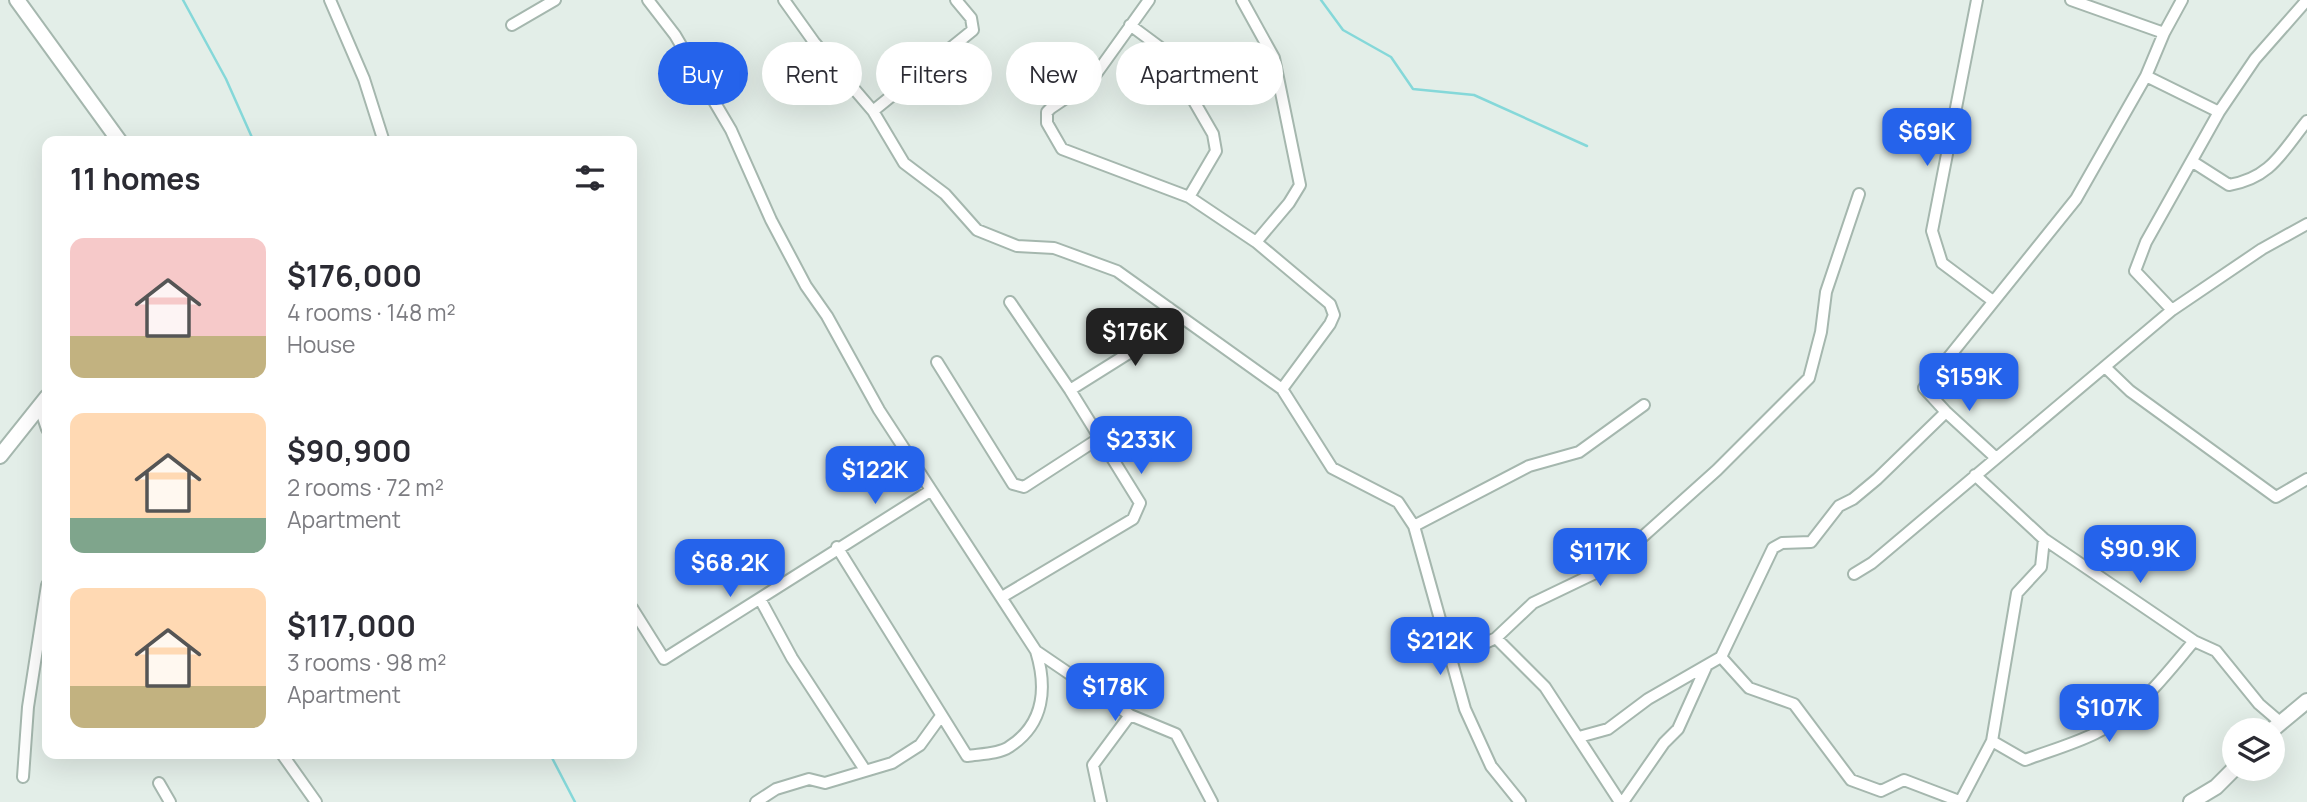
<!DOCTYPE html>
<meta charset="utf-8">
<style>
:root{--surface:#fff;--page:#f7f7f7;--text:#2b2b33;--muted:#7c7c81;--accent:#2563eb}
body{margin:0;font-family:Manrope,sans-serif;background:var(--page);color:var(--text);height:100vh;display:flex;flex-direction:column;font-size:26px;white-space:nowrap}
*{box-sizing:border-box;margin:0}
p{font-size:23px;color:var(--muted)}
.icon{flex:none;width:38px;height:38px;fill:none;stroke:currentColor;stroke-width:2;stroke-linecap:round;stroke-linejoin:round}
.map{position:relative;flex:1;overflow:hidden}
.sheet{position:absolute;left:42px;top:136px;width:595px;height:623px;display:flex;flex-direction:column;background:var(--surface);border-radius:14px;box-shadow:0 7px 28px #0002}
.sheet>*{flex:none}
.top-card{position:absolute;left:658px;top:42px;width:665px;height:63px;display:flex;gap:14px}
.controls{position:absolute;left:2222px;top:718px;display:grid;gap:14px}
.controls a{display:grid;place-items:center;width:63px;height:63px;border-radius:50%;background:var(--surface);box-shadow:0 7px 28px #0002;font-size:35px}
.price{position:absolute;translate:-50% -60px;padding:0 16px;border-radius:14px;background:var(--accent);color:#fff;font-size:23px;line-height:46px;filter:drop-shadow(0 2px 4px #0008)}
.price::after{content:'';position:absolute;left:50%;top:42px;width:21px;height:16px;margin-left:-10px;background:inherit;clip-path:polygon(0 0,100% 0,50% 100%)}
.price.on{background:#222;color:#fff}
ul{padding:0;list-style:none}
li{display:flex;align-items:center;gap:21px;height:175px;padding:0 28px}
li span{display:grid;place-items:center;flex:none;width:196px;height:140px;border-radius:14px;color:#555}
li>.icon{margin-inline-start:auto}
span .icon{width:84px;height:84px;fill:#fffc;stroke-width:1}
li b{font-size:30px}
h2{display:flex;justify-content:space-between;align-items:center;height:84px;padding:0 28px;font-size:30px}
.chip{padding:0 24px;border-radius:32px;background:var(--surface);box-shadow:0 7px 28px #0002;font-size:24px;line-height:63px}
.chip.on{background:var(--accent);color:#fff}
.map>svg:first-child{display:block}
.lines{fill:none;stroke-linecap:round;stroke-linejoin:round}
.stream{stroke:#85d8d9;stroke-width:2.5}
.minor-casing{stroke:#a5b7ae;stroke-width:14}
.tertiary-casing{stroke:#a5b7ae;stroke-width:18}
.minor{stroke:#fff;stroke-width:10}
.tertiary{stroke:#fff;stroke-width:14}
</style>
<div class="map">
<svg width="2307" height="802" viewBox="0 0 2307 802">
<rect width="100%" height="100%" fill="#e3eee8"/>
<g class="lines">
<path class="stream" d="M183,0L226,79L254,142
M1321,0L1343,30L1391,57L1413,89L1474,95L1587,146
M550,754L575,802"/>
<defs>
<path id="minor" d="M330,0L364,79L384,142
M648,0L675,35L731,130L771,220L806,286L827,316L879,410L1036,651L1130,715L1176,734L1212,802
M784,0L814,42L873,111L904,163L945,194L977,230L1017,246L1054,248L1117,271L1282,389L1332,468L1398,502L1414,526L1465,709L1491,766L1520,802
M1149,0L1091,81L1051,108L1047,112V123L1062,149L1189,197L1256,242L1330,304L1334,315L1330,324L1282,389
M1242,0L1274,58L1300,185L1289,203L1256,242
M1977,0L1932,231L1942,263L1993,301
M2071,0L2164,33
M512,25L555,0
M1130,25L1165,51L1213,134L1216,151L1189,197
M2146,76L2219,112
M873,111L973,30L971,18L956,0
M2193,162L2229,185C2271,178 2282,152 2307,121
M2172,310L2135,271L2146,242L2219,112L2255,59L2307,0
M937,362L1013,484L1024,487L1098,439
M2105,367L2130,391L2276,497L2307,479
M1070,390L1129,353L1169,308
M39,405L47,429
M1995,457L1946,412L1924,388L2076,199L2146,76L2164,33L2182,0
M1975,475L2044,539L2194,641L2216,651L2259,704L2280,722
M1414,526L1529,466L1579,452L1644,405
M837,547L967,756C979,754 999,754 1009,747C1045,724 1047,687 1036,651
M1854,574L1872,563L2172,310L2262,249L2307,224
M1002,597L1133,519L1140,503L1070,390L1010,302
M760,599L792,658L865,770
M632,608L664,659L930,491
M1496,638L1545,687L1620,802
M1721,657L1749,688L1794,704L1851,780L1881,791L1904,780L1959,801
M1451,659L1496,638L1533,603L1610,566L1717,470L1809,378L1821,332L1826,292L1859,194
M1579,737L1608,729L1648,699L1721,657L1773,548L1782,543L1811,542L1839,506L1853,499L1877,479L1946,412
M1992,741L2025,760C2049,751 2074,744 2096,733C2137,714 2166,674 2194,641
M282,754L316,802
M23,777L28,707L47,585
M159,783L170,802
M756,802L776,789L809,779L825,783L892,763L920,745L941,716
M1101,802L1093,765L1130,715
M1623,802L1664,743L1678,729L1706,667
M1960,802L1992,741L2017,593L2041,567L2044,539"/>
<path id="tertiary" d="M17,0L120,142
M0,456L47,397
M2272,730L2307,701
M2191,802L2216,787L2235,768"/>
</defs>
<use href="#minor" class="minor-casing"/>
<use href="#tertiary" class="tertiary-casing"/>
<use href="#minor" class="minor"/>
<use href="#tertiary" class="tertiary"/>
</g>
</svg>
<div class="controls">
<a><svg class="icon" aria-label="layers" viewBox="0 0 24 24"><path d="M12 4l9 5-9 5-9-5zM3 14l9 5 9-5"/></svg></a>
</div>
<b class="price" style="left:1927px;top:168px">$69K</b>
<b class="price on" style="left:1135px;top:368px">$176K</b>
<b class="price" style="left:1969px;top:413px">$159K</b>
<b class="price" style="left:1141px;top:476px">$233K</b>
<b class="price" style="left:875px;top:506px">$122K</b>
<b class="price" style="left:2140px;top:585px">$90.9K</b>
<b class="price" style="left:1600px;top:588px">$117K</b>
<b class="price" style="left:730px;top:599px">$68.2K</b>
<b class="price" style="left:1440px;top:677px">$212K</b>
<b class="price" style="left:1115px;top:723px">$178K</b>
<b class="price" style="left:2109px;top:744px">$107K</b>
<div class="top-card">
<a class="chip on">Buy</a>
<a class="chip">Rent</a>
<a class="chip">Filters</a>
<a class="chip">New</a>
<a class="chip">Apartment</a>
</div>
<section class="sheet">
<h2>11 homes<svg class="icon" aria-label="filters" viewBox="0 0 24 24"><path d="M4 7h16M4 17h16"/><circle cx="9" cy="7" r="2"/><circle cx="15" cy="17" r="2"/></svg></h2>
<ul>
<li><span style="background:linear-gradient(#f6c9c9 70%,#c2b280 0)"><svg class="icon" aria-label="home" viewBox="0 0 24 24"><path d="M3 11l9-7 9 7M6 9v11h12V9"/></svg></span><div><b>$176,000</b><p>4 rooms · 148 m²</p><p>House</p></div></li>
<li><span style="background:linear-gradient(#ffd9b3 75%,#7fa58c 0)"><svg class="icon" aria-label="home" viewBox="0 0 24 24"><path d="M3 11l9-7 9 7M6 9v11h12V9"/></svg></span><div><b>$90,900</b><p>2 rooms · 72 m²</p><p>Apartment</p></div></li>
<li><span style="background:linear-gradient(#ffd9b3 70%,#c2b280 0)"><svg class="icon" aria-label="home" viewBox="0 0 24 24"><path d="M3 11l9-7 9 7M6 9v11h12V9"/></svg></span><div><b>$117,000</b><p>3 rooms · 98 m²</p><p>Apartment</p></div></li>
</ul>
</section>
</div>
